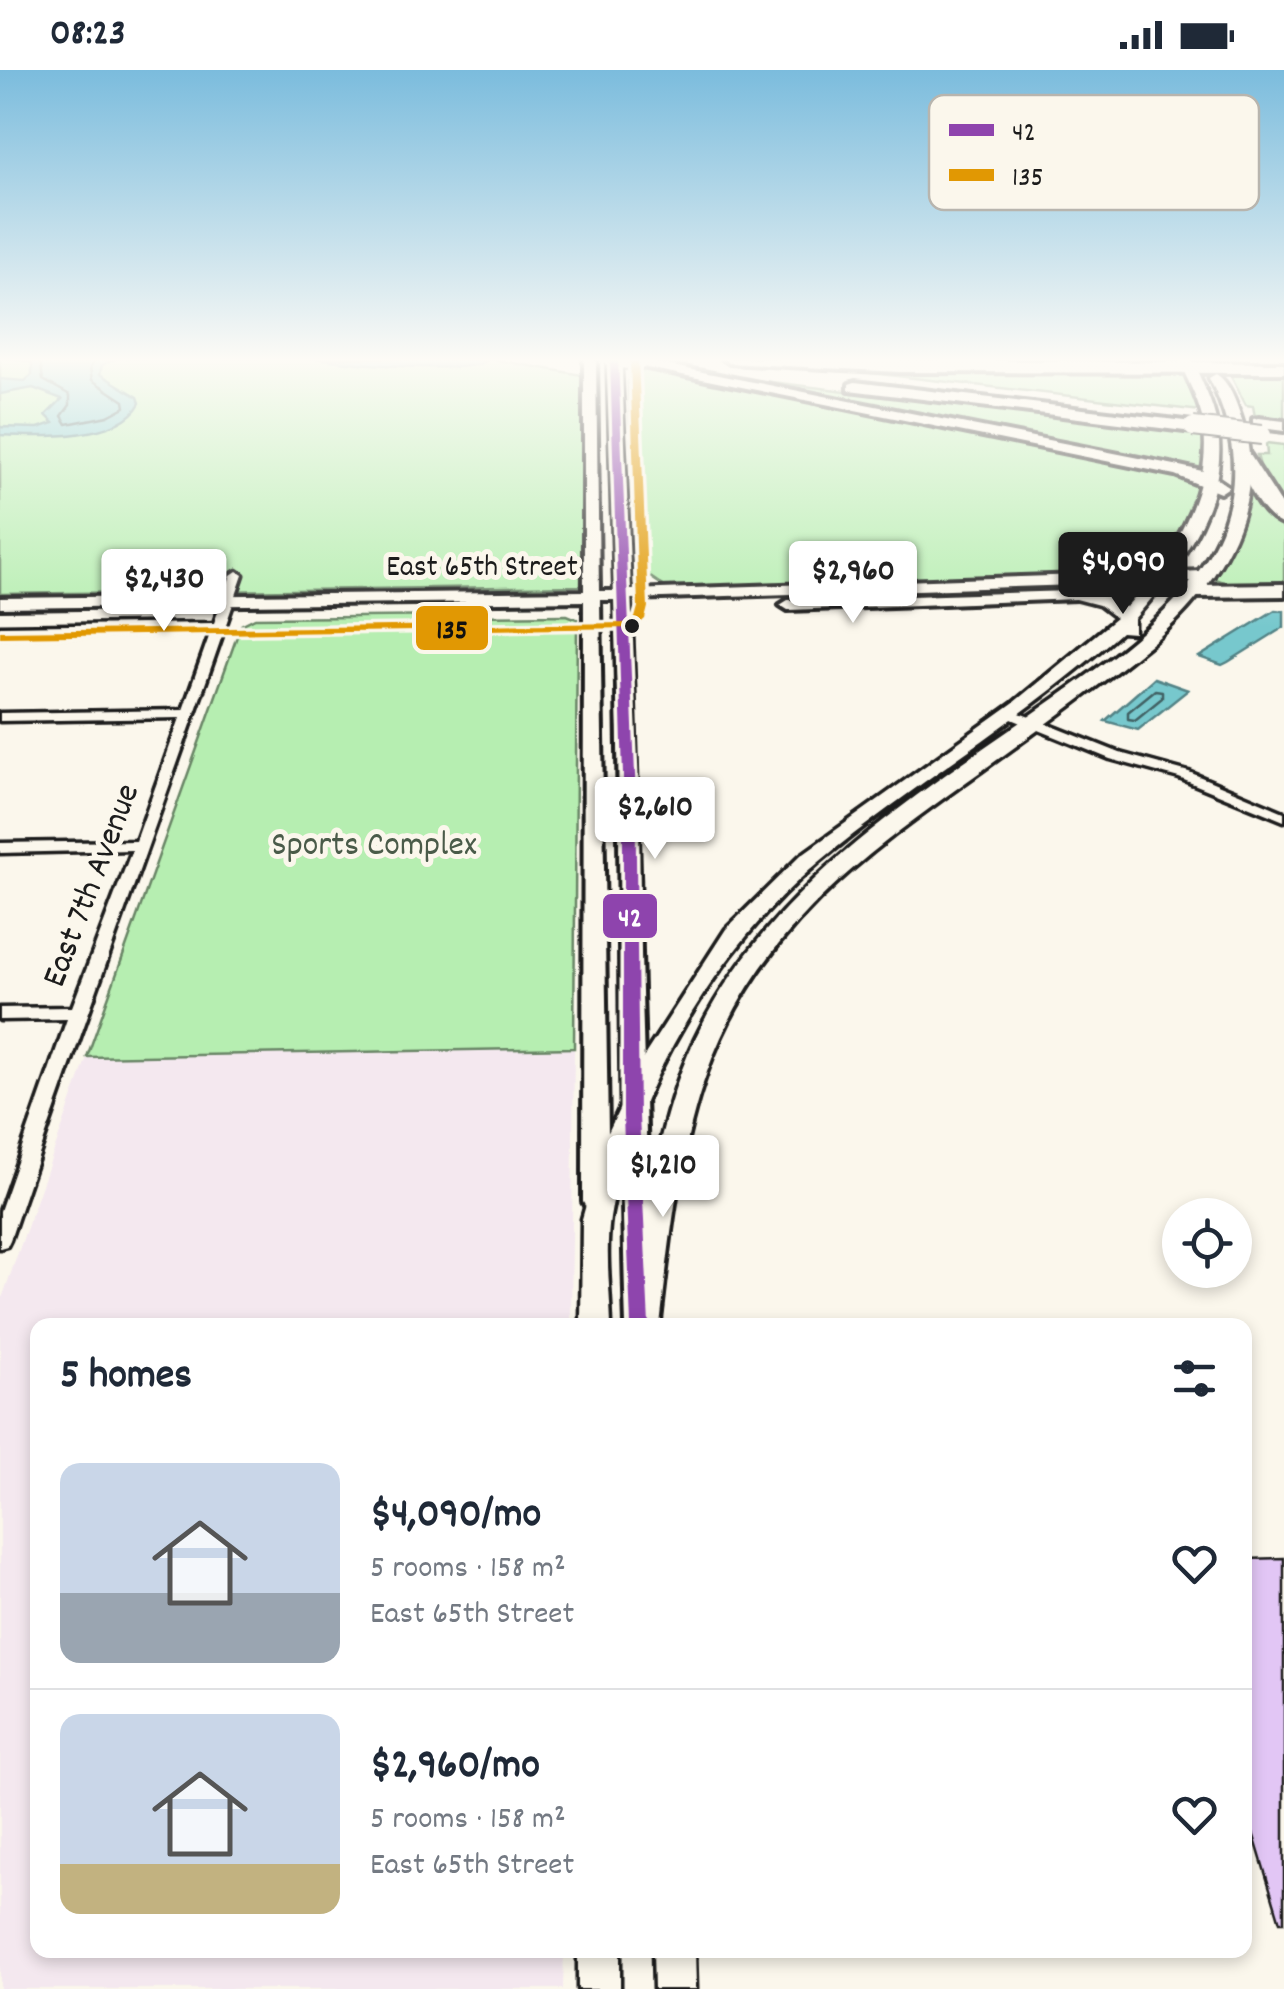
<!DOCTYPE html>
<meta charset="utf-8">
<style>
:root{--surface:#fff;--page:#f6f6f7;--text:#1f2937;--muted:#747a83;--line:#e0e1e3;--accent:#1c1c1c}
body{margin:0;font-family:Dekko,sans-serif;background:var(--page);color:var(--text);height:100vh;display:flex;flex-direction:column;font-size:38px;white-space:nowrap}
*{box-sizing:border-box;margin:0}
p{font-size:32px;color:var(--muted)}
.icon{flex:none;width:55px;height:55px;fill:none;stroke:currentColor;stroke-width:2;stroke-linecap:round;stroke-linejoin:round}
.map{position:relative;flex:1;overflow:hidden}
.drawer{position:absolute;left:30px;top:1248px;width:1222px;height:640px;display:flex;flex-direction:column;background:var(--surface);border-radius:20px;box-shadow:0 5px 15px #0003}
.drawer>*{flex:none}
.buttons{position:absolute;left:1162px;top:1128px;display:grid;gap:20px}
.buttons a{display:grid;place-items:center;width:90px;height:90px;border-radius:50%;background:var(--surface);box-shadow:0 5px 15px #0003;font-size:50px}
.price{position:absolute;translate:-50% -85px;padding:0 22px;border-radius:10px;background:#fff;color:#222;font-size:32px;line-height:65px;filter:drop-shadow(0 2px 5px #0008)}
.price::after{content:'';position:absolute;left:50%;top:60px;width:30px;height:22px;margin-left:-15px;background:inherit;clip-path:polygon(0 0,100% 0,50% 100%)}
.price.selected{background:var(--accent);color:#fff}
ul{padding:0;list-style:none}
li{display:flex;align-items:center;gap:30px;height:250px;padding:0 30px}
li+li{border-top:2px solid var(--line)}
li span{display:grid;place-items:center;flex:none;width:280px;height:200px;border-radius:20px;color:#555}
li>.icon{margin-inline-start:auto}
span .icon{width:120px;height:120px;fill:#fffc;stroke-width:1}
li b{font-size:42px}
h2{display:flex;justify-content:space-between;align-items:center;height:120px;padding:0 30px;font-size:42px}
.status{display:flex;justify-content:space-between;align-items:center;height:70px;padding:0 50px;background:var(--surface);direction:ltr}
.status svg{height:28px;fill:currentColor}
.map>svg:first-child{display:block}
.built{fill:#f4e8ef}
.green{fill:#b6eeb1;stroke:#698566;stroke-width:2.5}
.water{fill:#77c8cd;stroke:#538386;stroke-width:2.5}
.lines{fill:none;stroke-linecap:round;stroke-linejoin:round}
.shore{stroke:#406163;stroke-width:2.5}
.building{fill:#e2c6f5;stroke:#1c1c1c;stroke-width:2.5}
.street-casing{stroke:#1c1c1c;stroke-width:7}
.secondary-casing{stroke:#1c1c1c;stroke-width:8}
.primary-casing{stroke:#1c1c1c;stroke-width:7}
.highway-casing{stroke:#1c1c1c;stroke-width:8}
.street{fill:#fbf7ec;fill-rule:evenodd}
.secondary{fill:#fbf7ec;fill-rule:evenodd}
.primary{fill:#fbf7ec;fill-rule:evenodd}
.highway{fill:#fbf7ec;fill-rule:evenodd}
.highway-bridge-casing{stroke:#1c1c1c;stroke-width:22;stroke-linecap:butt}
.highway-bridge{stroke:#fbf7ec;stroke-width:18}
.bus-1-casing{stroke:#fbf7ec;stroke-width:7}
.bus-2-casing{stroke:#fbf7ec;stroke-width:7}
.bus-1{fill:#8e44ad;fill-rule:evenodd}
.bus-2{fill:#e19803;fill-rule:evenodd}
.bus-dot{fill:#1c1c1c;stroke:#fbf7ec;stroke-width:4}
.labels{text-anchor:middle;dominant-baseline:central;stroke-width:10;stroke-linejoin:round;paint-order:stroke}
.far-street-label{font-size:30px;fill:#1c1c1c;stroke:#fbf7ec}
.park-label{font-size:35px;fill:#4a5b49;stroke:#fbf7ec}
.street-label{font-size:35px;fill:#1c1c1c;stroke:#fbf7ec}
.key{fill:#fbf7ec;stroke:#b8b5ae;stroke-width:2.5}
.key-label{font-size:28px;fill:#1c1c1c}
.line-badge{stroke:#fbf7ec;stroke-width:4}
.badge-label{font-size:28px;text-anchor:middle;font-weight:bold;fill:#fff}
.pale-badge-label{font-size:28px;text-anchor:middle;font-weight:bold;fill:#111}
</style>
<div class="status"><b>08:23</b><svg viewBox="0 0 49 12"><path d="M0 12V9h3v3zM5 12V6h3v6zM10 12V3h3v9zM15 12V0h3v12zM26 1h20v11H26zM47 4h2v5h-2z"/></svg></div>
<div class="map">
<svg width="1284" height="1919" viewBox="0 0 1284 1919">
<rect width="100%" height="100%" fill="#fbf7ec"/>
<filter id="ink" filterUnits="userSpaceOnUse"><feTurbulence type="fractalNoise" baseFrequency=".01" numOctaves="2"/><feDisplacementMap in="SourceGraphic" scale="20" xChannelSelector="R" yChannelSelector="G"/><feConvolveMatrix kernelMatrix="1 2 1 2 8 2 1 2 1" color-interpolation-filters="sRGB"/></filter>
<g filter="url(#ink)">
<path class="built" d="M574,978L571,1255H38V1880H564L563,1919H0V1234L87,987Z"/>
<path class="green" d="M0,288H485L582,305L581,516L0,524Z
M801,295L1187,302L1210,342Z
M632,298L771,321L1179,403L1212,421C1204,448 1192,495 1161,502L665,517L637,498L628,312Z
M1227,299L1284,300V351L1255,347L1253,336L1246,335Z
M723,306L1215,366L1216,404Z
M1266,373L1284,375V443L1263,407L1257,385H1267Z
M1251,416L1284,452V515H1231L1212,508L1230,480Z
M567,545L577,549L574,978L87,987L241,555L255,548Z"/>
<path class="water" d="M12,288H117L102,295L100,304L138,327L140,333C120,371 37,367 0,365V357L38,358L54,353L46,345L62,329L33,318L0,324V309L25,311L32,305V293Z
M314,288H467L486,291C464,305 344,292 314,288Z
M1275,540L1284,541V557L1228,592L1222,595L1199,587Z
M1154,608L1188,620L1138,660L1105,651Z"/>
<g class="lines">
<path class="shore" d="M40,288L43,310L70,325V335L62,346L67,354L108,346L125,337L124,331L92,310L90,298L95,288
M1155,620L1162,621V628L1135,650L1128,649V642Z"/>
</g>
<path class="building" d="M1284,1488V1852H1280L1245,1736V1489Z"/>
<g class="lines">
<defs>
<path id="street" d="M237,501L243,505C167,727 85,947 10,1170L7,1176L0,1178V1141L67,949L0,950V938L72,937L132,780L0,783V773L136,771L180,648L0,651V643L183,640L211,561L0,564V556L214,553L231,505Z
M1012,640L1120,683L1189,702L1284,742V751L1179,708L1110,689L1007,647V641Z"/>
<path id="secondary" d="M584,288H596L599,521H615L608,288H620L630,520L1205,501L1213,506L1205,511L630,529C641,771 641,1013 654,1255H626C618,1013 622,772 615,530H600L609,1132L605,1139L596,1142L587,1139L583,1132L584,531L0,538V528L584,521Z
M1071,521L1079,526L1076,529L788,540L780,535L788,530Z"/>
<path id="primary" d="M1178,288H1192C1199,307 1210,326 1215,346C1235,423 1182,495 1134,549V563L1121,562C1026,648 916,711 818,793C720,875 631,1021 610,1148C605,1183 610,1220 611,1255H581L582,1149L604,1071L646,983L726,859L801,785L1013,633L1116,548L1099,535L1076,529V521L1104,525L1126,537C1171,487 1217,419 1202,347C1197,327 1186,307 1178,288Z
M1216,304C1230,312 1237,335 1242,350C1270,437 1217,518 1152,573C1098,617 1040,659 983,700C865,784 758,859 707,1002C678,1083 670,1170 660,1255H630C641,1170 651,1083 681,1002C755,805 953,707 1112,587C1208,513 1270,428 1209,308Z
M578,1880H620V1919H578Z
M653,1880H695L696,1919H654Z"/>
<path id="highway" d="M632,288L1175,395L1207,402L1229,417L1220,423L1175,405L638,296L632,294Z
M722,288L1284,293V303L899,302L730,293Z
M855,312L1193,352L1202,357L1193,362L849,320V314Z
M1259,348L1284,351V361L1253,357V349Z
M1244,384L1250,385L1284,438V455C1259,446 1247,411 1235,389Z
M1284,514V526L1195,527L1185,521L1195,515Z"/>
</defs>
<use href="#street" class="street-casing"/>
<use href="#secondary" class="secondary-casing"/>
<use href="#primary" class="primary-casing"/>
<use href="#highway" class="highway-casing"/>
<use href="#street" class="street"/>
<use href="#secondary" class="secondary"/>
<use href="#primary" class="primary"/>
<use href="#highway" class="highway"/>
<defs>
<path id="highway-bridge" d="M612,288L638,291
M1193,357L1262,365"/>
</defs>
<use href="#highway-bridge" class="highway-bridge-casing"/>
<use href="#highway-bridge" class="highway-bridge"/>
<defs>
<path id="bus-1" d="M610,288H618L635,705L639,1046L649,1255H631L623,1046V705Z"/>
<path id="bus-2" d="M630,288H638L648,537L645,549L635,558L0,567V561L628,553L635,548L638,537Z"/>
</defs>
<use href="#bus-1" class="bus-1-casing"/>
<use href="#bus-2" class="bus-2-casing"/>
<use href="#bus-1" class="bus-1"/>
<use href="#bus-2" class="bus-2"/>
</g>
</g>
<linearGradient id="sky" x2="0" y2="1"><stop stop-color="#7bbcdd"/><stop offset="0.52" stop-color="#fdfbf6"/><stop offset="1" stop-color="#fdfbf6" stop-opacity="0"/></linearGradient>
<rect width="1284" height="557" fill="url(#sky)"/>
<circle class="bus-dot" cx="632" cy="556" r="9"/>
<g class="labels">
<g class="far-street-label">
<text x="482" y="499">East 65th Street</text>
</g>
<g class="park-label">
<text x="374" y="777">Sports Complex</text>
</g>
<g class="street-label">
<text transform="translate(93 816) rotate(-69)">East 7th Avenue</text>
</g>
</g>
<rect x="929" y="25" width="330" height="115" rx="15" class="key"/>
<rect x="949" y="54" width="45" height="12" fill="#8e44ad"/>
<rect x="949" y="99" width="45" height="12" fill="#e19803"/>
<g class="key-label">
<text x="1012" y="70">42</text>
<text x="1012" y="115">135</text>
</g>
<g class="line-badge">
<rect x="414" y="534" width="76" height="48" rx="10" fill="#e19803"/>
<rect x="601" y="822" width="58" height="48" rx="10" fill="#8e44ad"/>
</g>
<g class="badge-label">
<text x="630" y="856">42</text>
</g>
<g class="pale-badge-label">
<text x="452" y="568">135</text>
</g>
</svg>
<div class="buttons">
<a><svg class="icon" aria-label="locate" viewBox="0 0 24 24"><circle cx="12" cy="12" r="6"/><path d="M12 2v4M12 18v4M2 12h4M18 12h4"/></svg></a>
</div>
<b class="price selected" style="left:1123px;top:547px">$4,090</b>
<b class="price" style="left:853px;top:556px">$2,960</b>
<b class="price" style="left:164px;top:564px">$2,430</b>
<b class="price" style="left:655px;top:792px">$2,610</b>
<b class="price" style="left:663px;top:1150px">$1,210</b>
<section class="drawer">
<h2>5 homes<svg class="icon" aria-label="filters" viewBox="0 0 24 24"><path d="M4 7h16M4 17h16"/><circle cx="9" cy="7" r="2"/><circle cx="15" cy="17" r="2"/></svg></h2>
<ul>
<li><span style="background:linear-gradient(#c9d6e8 65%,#9aa5b1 0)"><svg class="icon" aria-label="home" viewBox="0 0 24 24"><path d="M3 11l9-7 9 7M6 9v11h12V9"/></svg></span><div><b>$4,090/mo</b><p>5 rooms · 158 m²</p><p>East 65th Street</p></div><svg class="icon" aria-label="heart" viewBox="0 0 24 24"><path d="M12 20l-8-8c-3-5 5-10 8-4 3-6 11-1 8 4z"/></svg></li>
<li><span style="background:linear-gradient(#c9d6e8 75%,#c2b280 0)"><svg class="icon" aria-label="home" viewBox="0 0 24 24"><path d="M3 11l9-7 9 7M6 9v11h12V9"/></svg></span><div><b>$2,960/mo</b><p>5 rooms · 158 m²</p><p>East 65th Street</p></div><svg class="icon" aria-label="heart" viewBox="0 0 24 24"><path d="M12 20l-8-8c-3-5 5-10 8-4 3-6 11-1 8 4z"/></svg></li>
</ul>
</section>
</div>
